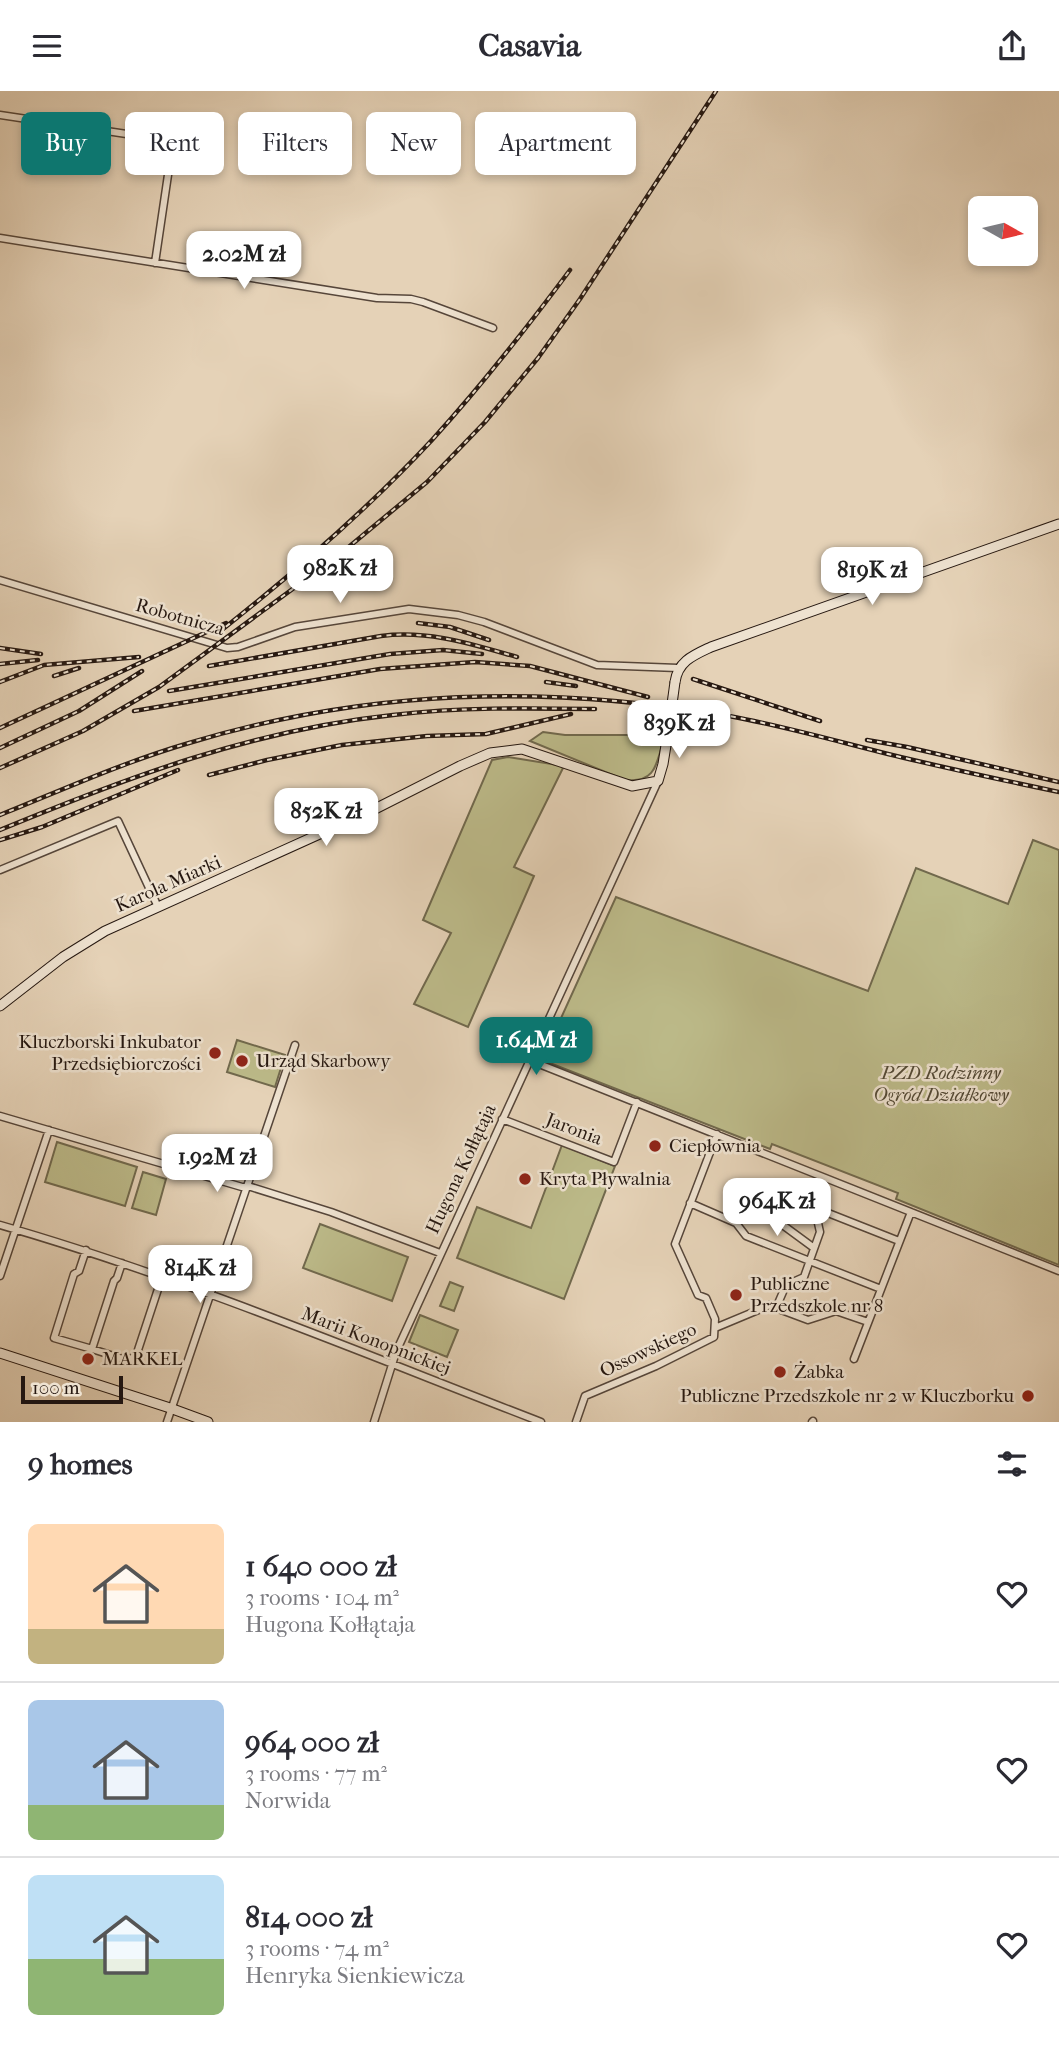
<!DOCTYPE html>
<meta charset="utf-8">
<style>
:root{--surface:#fff;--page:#f7f7f7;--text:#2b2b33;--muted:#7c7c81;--line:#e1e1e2;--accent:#0f766e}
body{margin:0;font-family:"IM FELL French Canon",serif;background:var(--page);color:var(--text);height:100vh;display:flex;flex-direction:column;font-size:26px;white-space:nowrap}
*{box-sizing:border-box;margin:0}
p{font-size:23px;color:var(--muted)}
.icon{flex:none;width:38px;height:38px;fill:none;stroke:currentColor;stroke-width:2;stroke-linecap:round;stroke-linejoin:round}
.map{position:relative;height:1331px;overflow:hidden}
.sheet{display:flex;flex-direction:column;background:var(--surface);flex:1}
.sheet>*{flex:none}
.guide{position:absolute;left:21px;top:21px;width:700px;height:63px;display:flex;gap:14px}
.needle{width:46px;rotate:98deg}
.tools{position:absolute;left:968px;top:105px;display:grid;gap:14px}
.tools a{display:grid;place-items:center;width:70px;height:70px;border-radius:10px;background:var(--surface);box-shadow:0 4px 10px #0003;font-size:35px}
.scale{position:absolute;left:21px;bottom:18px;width:102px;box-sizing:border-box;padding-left:7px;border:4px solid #261811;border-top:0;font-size:19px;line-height:24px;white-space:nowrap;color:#261811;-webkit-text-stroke:5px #eee2d0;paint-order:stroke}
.price{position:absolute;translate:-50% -60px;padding:0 16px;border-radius:14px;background:#fff;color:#222;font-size:23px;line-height:46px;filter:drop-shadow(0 2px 4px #0008)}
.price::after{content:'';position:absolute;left:50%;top:42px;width:21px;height:16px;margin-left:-10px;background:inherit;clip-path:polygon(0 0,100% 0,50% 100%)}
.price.active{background:var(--accent);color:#fff}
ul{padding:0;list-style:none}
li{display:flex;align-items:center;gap:21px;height:175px;padding:0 28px}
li+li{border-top:2px solid var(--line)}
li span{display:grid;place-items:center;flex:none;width:196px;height:140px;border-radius:10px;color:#555}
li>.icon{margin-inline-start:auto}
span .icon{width:84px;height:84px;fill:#fffc;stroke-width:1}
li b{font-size:30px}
h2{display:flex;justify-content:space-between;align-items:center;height:84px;padding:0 28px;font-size:30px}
.tag{padding:0 24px;border-radius:10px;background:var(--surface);box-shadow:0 4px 10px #0003;font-size:24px;line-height:63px}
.tag.active{background:var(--accent);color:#fff}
header{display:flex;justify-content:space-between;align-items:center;height:91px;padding:0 28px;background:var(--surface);font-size:32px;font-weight:800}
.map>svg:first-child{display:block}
.green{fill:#bcba89;stroke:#71694d;stroke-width:2}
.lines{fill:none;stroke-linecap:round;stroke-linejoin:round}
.street-casing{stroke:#56463a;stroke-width:9}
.secondary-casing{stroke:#261811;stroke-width:11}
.street{stroke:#eee2d0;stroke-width:6}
.secondary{stroke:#eee2d0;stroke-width:9}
.rail-casing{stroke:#261811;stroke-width:4.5}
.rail{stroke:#eee2d0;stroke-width:2;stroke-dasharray:5;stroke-linecap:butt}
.secondary-bridge-casing{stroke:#261811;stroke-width:11;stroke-linecap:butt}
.secondary-bridge{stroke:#eee2d0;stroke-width:9}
.poi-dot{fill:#8f2418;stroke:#eee2d0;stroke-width:2.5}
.labels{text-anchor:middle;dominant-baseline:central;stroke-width:5;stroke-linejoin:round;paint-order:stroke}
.street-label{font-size:19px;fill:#261811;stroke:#eee2d0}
.poi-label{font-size:19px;fill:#261811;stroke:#eee2d0;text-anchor:start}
.park-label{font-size:19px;font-style:italic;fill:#534935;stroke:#eee2d0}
</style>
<header><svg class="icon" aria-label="menu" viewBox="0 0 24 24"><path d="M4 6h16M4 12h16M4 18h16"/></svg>Casavia<svg class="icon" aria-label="share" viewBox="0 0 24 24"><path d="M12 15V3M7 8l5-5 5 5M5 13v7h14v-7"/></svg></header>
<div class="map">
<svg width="1059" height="1331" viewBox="0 0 1059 1331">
<rect width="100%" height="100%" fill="#e5d2b7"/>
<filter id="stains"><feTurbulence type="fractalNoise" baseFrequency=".00286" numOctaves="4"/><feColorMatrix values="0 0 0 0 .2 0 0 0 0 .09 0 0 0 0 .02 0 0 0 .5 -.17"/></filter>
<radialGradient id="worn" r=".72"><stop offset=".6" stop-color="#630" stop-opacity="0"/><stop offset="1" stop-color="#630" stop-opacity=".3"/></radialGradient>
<path class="green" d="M543,641L565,644H658L663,651C656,676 654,692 625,689L530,650Z
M508,666L564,675L514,776L534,785L468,936L414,913L451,842L423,829L492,669Z
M1033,749L1059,759V1174L896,1108L898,1102L772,1053L770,1058L542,969L616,806L868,900L916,777L1008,813Z
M237,949L285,964L275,996L227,981Z
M57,1051L137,1076L125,1115L45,1091Z
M562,1054L615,1075L564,1208L457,1167L477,1116L531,1137Z
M143,1081L166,1088L156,1124L132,1117Z
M320,1133L408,1166L392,1210L303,1177Z
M450,1191L463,1196L454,1220L440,1215Z
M420,1224L458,1239L447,1266L409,1251Z"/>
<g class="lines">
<defs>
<path id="street" d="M0,24L173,50L155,172
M0,147L377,207L411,208L423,211L493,237
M0,489L227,557L238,556L295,536L409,518L458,524L484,531L597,574L678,577
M0,779L118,730L158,816
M529,969L1059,1180
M0,1025L242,1096H251L331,1121L440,1162
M502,1028L614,1071L637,1011
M690,1112L736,1132L768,1101L815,1119L823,1097
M749,1120L780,1132L814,1157
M736,1132L746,1145L881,1198
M0,1134C184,1187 362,1262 541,1331
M86,1159L79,1180L74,1183L54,1247L92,1258L114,1190L117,1187L122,1172
M0,1185L49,1039
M776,1217L808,1229L836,1220L868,1231
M715,1237L770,1214L776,1217L786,1194L804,1186L820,1141L815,1119L823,1120L899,1150
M92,1258L129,1270L137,1262L162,1186
M854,1268L911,1121
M167,1331L295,954
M374,1331L396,1261L658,690
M576,1331L585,1305L656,1275L714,1246L715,1228L706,1207L698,1204L675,1153L717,1043
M812,1331L813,1330"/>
<path id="secondary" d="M675,591C678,570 694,564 711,556L1059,433
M0,915L63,866L105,840L375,718L460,675L490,662L522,658L632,695L658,690L663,673L668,642
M0,1262L170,1317L208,1331"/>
</defs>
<use href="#street" class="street-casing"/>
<use href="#secondary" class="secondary-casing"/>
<use href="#street" class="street"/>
<use href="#secondary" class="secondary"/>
<defs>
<path id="rail" d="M418,532L450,536L489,549
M218,542C294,482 366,420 432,349C481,295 526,238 570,179
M0,557L41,563
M0,573L38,569
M209,575L381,545C429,539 471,553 517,566
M54,585L79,577
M693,588L820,630
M0,591L44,574L139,566
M546,591L576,595
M169,600L390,563L443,559L482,563
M134,620L380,578L475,571L530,575L648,606
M0,637L226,532
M867,649L907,656L1059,691
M0,657L79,620L142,580
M0,677L83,640L159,596L339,464L427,391L485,331L538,267L580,208L716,0
M209,684L267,669L342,654L427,645L486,643L571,623
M0,724C62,699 124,671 189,652C368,598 546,593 729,625C783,635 836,650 888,663C945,677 1002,689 1059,701
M0,739C128,686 253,639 393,624C459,616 528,617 595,618
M0,749L42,736L178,679"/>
</defs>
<use href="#rail" class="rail-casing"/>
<use href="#rail" class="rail"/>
<defs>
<path id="secondary-bridge" d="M668,642L675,591"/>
</defs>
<use href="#secondary-bridge" class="secondary-bridge-casing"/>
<use href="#secondary-bridge" class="secondary-bridge"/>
</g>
<g class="poi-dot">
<circle cx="215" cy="962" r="7"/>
<circle cx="242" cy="970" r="7"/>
<circle cx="655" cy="1055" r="7"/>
<circle cx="525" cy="1088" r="7"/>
<circle cx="736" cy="1204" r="7"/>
<circle cx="88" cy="1268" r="7"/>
<circle cx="780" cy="1281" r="7"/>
<circle cx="1028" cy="1305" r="7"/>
</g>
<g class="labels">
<g class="street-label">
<text transform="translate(180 526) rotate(16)">Robotnicza</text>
<text transform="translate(168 793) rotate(-24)">Karola Miarki</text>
<text transform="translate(574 1038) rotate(21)">Jaronia</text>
<text transform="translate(461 1078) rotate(-65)">Hugona Kołłątaja</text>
<text transform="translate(376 1250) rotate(21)">Marii Konopnickiej</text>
<text transform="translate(648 1259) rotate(-25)">Ossowskiego</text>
</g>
<g class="poi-label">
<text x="201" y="951" text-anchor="end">Kluczborski Inkubator<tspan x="201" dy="22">Przedsiębiorczości</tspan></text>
<text x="256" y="970">Urząd Skarbowy</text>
<text x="669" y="1055">Ciepłownia</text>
<text x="539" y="1088">Kryta Pływalnia</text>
<text x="750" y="1193">Publiczne<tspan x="750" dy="22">Przedszkole nr 8</tspan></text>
<text x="102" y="1268">MARKEL</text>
<text x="794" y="1281">Żabka</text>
<text x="1014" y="1305" text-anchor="end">Publiczne Przedszkole nr 2 w Kluczborku</text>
</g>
<g class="park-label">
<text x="941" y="982">PZD Rodzinny<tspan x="941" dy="22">Ogród Działkowy</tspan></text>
</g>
</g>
<rect width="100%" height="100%" filter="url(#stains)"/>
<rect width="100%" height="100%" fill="url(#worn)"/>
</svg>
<div class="tools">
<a><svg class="needle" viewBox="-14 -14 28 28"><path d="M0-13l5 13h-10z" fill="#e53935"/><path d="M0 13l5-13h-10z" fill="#7c7c81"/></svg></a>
</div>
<div class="scale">100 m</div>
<b class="price" style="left:244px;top:200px">2.02M zł</b>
<b class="price" style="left:340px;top:514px">982K zł</b>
<b class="price" style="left:872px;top:516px">819K zł</b>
<b class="price" style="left:679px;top:669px">839K zł</b>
<b class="price" style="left:326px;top:757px">852K zł</b>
<b class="price active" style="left:536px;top:986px">1.64M zł</b>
<b class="price" style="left:217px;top:1103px">1.92M zł</b>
<b class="price" style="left:777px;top:1147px">964K zł</b>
<b class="price" style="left:200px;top:1214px">814K zł</b>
<div class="guide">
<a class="tag active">Buy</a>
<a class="tag">Rent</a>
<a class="tag">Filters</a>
<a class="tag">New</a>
<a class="tag">Apartment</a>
</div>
</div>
<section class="sheet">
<h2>9 homes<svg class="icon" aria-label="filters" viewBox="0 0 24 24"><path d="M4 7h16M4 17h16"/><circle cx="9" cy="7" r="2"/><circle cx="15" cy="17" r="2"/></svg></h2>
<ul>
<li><span style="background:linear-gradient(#ffd9b3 75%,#c2b280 0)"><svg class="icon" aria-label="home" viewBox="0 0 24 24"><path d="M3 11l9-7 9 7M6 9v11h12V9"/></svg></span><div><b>1 640 000 zł</b><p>3 rooms · 104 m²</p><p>Hugona Kołłątaja</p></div><svg class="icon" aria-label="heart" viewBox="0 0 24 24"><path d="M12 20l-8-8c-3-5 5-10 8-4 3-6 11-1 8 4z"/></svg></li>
<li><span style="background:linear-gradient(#a9c7e8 75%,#8fb573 0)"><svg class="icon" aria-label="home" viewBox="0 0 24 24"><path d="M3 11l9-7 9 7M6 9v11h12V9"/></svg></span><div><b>964 000 zł</b><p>3 rooms · 77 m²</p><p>Norwida</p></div><svg class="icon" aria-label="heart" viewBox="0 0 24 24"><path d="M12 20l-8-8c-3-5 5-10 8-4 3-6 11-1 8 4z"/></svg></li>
<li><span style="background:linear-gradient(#bfe0f5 60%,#8fb573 0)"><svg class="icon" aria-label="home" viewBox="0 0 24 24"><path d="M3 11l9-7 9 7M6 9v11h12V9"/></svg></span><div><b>814 000 zł</b><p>3 rooms · 74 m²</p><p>Henryka Sienkiewicza</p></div><svg class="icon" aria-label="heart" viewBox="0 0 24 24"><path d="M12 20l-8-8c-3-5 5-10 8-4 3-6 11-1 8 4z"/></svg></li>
</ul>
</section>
